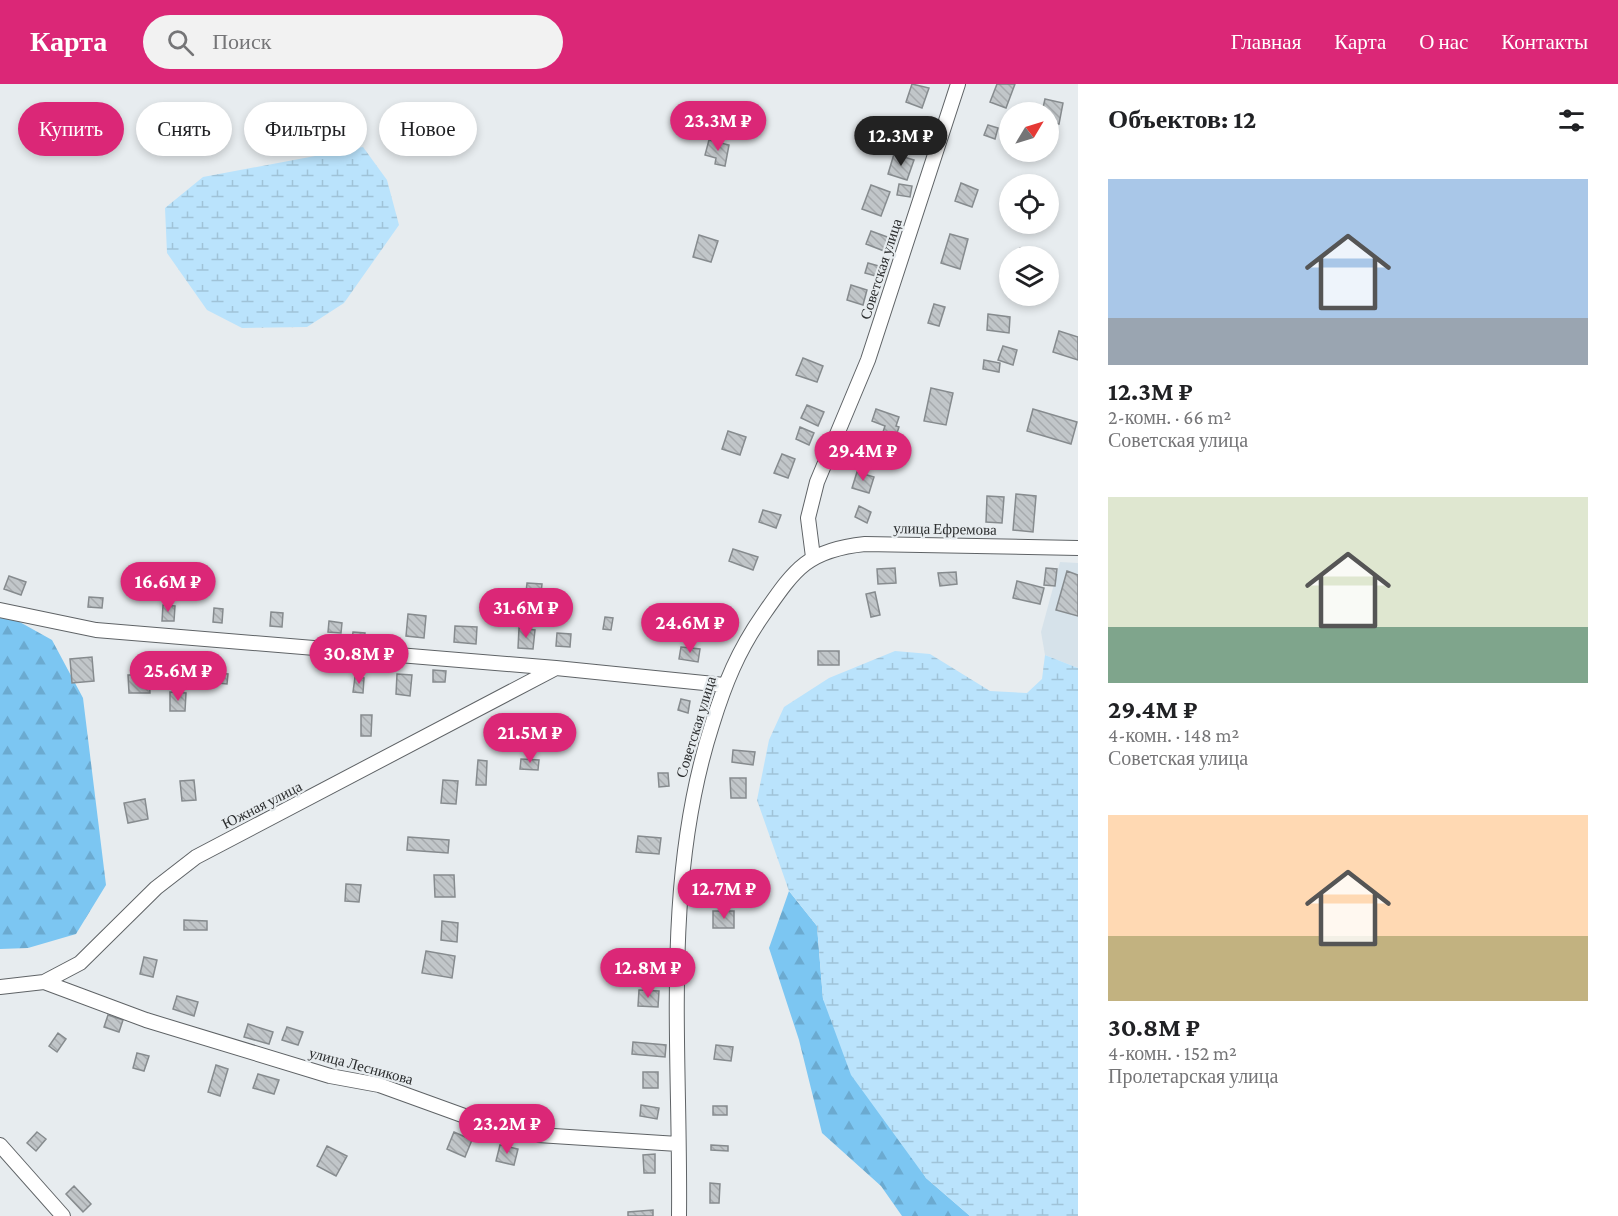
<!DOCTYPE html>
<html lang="ru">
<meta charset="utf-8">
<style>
:root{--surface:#fff;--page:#f2f2f2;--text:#202124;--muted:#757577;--accent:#db2777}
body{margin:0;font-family:"Crimson Pro",serif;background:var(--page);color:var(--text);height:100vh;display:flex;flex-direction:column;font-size:22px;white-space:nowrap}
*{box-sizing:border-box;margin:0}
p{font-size:20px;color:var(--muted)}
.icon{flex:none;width:33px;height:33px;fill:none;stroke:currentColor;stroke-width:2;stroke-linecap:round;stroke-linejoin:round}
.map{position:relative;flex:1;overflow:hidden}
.drawer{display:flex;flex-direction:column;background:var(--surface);width:540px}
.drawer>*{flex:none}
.guide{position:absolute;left:18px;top:18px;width:570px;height:54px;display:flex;gap:12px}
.needle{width:39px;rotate:52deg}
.fabs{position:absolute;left:999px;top:18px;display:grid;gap:12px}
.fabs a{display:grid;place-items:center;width:60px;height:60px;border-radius:50%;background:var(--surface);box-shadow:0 3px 9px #0003;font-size:30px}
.price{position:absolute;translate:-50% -51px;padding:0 14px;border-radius:21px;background:var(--accent);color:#fff;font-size:20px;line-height:39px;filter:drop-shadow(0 2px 3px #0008)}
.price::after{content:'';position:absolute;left:50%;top:36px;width:18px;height:14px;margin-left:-9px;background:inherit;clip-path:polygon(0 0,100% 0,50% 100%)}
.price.active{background:#222;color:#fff}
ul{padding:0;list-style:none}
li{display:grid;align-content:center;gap:12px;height:318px;padding:0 30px}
li span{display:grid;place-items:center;height:186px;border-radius:0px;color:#555}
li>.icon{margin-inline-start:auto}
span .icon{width:108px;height:108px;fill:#fffc;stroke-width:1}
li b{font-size:26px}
h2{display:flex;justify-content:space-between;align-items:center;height:72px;padding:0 30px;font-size:26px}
.pill{padding:0 21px;border-radius:27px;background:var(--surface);box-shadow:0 3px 9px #0003;font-size:21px;line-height:54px}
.pill.active{background:var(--accent);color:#fff}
header{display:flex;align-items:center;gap:36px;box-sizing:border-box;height:84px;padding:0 30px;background:var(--accent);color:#fff}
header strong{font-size:28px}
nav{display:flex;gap:33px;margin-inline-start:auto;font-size:21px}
.search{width:420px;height:54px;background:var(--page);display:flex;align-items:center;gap:15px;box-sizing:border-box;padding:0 21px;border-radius:33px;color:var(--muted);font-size:22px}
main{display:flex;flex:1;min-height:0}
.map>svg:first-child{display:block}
.built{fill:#d6e2ea}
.forest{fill:url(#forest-firs)}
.wetland{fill:url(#wetland-marsh)}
.building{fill:url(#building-back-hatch);stroke:#868b8e;stroke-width:1.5}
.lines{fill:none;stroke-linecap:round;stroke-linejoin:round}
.street-casing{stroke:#5f6366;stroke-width:16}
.street{stroke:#fff;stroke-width:14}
.labels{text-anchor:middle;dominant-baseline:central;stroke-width:4.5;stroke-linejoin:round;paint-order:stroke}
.street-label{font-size:15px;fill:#2c2e2f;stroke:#e7ecef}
</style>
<header>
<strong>Карта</strong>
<div class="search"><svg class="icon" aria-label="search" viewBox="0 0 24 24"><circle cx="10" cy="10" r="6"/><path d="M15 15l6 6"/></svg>Поиск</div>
<nav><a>Главная</a><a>Карта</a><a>О нас</a><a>Контакты</a></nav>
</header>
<main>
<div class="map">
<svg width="1078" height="1132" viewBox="0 0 1078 1132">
<defs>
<pattern id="forest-firs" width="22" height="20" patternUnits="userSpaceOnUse" patternTransform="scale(1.5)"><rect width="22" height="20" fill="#7cc6f2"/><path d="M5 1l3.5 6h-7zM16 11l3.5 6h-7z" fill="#6baad0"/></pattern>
<pattern id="wetland-marsh" width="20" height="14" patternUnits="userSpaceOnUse" patternTransform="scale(1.5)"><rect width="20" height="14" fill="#bae3fc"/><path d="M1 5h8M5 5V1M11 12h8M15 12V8" fill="none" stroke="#a0c3d8"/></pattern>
<pattern id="building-back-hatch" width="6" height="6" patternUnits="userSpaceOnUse" patternTransform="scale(1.5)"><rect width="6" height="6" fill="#c1c6c9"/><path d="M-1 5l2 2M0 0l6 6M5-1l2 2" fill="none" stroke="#a6aaad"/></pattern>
</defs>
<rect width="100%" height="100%" fill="#e7ecef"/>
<path class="built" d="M1060,478L1078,479V584L1045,571L1041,548Z"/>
<path class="forest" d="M0,527L52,556L83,614L106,801L76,850L28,864L0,865Z
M789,807L817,842L823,915L926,1094L970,1132H902L881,1102L822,1049L799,956L769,864Z"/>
<path class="wetland" d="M363,63L387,96L399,141L344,219L307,243L242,244L207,226L167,169L165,124L203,93Z
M895,567L930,570L990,607L1027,609L1042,595L1045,571L1078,584V1132H970L926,1094L851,991L823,915L817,842L789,807L757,716L769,656L784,623L829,594Z"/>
<path class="building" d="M912,0L929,4L922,24L906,18Z
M997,0H1015L1006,24L990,18Z
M1045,15L1063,19L1059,40L1048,37V28H1042Z
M728,22L744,26L739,46L723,42Z
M697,32L718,37L716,48L709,47L710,41L695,38Z
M988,41L998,44L995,55L984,51Z
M906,53L920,55L918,66L905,63Z
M709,56L729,61L725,82L715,80L716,74L705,71Z
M894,70L914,76L907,96L888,90Z
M961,99L978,106L972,123L955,117Z
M899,100L912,102L910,113L897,111Z
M871,101L890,108L881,132L862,125Z
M871,147L890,154L884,167L866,160Z
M950,150L968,155L960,185L941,179Z
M699,151L718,157L711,178L693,173Z
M1020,164L1042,168L1041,172H1018Z
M868,179L886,184L883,194L865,189Z
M851,201L867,206L863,221L847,216Z
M934,220L945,223L939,242L928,239Z
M988,230L1010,233L1009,249L987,246Z
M1059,247L1078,253V276L1053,268Z
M1003,262L1017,266L1013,281L998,276Z
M803,274L823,282L817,298L796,291Z
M984,276L1000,279L999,288L983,285Z
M931,304L953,309L946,341L924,337Z
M807,321L824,328L818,342L801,334Z
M876,325L899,333L896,342L899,343L890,370L877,366L885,342L872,337Z
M1033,325L1077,338L1071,360L1027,347Z
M800,343L814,349L809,361L796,355Z
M728,347L746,353L740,371L722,365Z
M782,370L795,375L788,394L774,389Z
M857,388L874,393L869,409L852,404Z
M1016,410L1036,412L1033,448L1013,446Z
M987,412L1004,413L1002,439L986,438Z
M859,422L871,428L867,439L855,433Z
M763,426L781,431L776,444L759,438Z
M733,465L758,473L753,486L729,477Z
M895,484L896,499L878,500L877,485Z
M1046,484L1057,485L1055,502L1044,501Z
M1067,487L1078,491V532L1056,526Z
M956,488L957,500L940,502L938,489Z
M9,492L26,498L21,511L4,505Z
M1017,497L1044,504L1040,520L1013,514Z
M527,499L542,500L540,519L525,518Z
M875,508L880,531L871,533L866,510Z
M89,513L103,514L102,524L88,523Z
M163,521L175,522L174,537H162Z
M214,524L223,525L222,539L213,538Z
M714,524L726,530L719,543L707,536Z
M271,528L283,529L282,543L270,542Z
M647,529H656V547H647Z
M408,530L426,532L424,554L406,552Z
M605,533L613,534L611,546L603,545Z
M329,537L342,539L341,549L328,548Z
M455,542L477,543L476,560L454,558Z
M519,544L535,546L533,565L518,564Z
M353,548L365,549L364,557L352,556Z
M557,549L571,550L570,563L556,562Z
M681,563L700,565L698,578L679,575Z
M818,567H839V581H818Z
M92,573L94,597L72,599L70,575Z
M433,586L446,587L445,598H433Z
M218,589L228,590L227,600L218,599Z
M397,590L412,591L410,612L396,610Z
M128,591H149L150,609H129Z
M355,593L364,594L363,609L353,608Z
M170,608L186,609L185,627H170Z
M681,615L690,617L688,629L678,626Z
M361,631H372L371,652H361Z
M733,666L755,668L753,681L732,678Z
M521,675L539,676L538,686L520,685Z
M478,676L487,677L486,701H476Z
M658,689H668L669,702L659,703Z
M730,694H746V714H731Z
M194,696L196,716L182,717L180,697Z
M443,696L458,697L456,720L441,719Z
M145,715L148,735L128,739L124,719Z
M638,752L661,754L659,770L636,768Z
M408,753L449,756L448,769L407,766Z
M434,791H454L455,813H435Z
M346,800L361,801L359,818L345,817Z
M713,827H734V844H713Z
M184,836L207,837V846H184Z
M442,837L458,839L457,858L441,856Z
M426,867L455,872L452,894L422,889Z
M144,873L157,876L153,893L140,890Z
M639,906L659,907L658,923L638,922Z
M177,912L198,918L194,932L173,925Z
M108,931L123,936L119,948L104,943Z
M248,940L273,948L269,960L244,953Z
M287,943L303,948L298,961L282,956Z
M58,949L66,955L57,968L49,962Z
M633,958L666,961L665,973L632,970Z
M716,961L733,963L731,977L714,975Z
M137,969L149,972L144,987L133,984Z
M216,981L228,985L220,1012L208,1008Z
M643,988H658V1004H643Z
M258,990L279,996L274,1010L253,1004Z
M641,1021L659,1024L657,1035L640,1032Z
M713,1022H727V1031H713Z
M37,1048L46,1055L36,1067L27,1059Z
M454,1048L472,1056L465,1073L447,1065Z
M500,1061L518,1065L514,1081L496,1077Z
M711,1061L728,1062V1067L711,1066Z
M327,1062L347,1072L336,1092L317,1082Z
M655,1070V1089H644L643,1071Z
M710,1099L720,1100L719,1119H710Z
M74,1102L91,1120L83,1128L66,1110Z
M653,1126V1132H628V1128Z"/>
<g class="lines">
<defs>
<path id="street" d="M813,473L808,434L817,398L868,276L958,0
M0,526L96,546L556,584L724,601
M44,898L146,936L330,992L379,1001L495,1043L538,1051L678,1060
M0,903L44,898L80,879L156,804L196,773L556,584
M0,1061L63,1132
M679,1132C681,968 661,800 712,641C725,599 738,567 763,531C795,485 807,466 865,460L1078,464"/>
</defs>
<use href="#street" class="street-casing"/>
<use href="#street" class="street"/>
</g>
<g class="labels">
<g class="street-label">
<text transform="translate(881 185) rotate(-72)">Советская улица</text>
<text transform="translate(945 445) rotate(1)">улица Ефремова</text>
<text transform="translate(696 643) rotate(-73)">Советская улица</text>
<text transform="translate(262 721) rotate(-27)">Южная улица</text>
<text transform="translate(361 982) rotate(15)">улица Лесникова</text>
</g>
</g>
</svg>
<div class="fabs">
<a><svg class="needle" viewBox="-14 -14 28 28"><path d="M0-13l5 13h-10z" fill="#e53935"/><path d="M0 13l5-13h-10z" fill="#757577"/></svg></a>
<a><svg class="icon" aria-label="locate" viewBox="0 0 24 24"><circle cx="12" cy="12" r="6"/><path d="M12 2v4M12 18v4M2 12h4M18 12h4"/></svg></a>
<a><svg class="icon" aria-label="layers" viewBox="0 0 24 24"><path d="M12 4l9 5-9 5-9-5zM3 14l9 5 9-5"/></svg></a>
</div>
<b class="price" style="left:718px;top:68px">23.3M ₽</b>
<b class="price active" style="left:901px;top:83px">12.3M ₽</b>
<b class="price" style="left:863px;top:398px">29.4M ₽</b>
<b class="price" style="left:168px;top:529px">16.6M ₽</b>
<b class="price" style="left:526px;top:555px">31.6M ₽</b>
<b class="price" style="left:690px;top:570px">24.6M ₽</b>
<b class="price" style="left:359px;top:601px">30.8M ₽</b>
<b class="price" style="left:178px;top:618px">25.6M ₽</b>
<b class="price" style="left:530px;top:680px">21.5M ₽</b>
<b class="price" style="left:724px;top:836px">12.7M ₽</b>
<b class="price" style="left:648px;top:915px">12.8M ₽</b>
<b class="price" style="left:507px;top:1071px">23.2M ₽</b>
<div class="guide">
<a class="pill active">Купить</a>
<a class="pill">Снять</a>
<a class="pill">Фильтры</a>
<a class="pill">Новое</a>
</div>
</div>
<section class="drawer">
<h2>Объектов: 12<svg class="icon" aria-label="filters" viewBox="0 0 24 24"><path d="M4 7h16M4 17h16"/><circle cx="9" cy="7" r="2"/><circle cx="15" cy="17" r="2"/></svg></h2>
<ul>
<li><span style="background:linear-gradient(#a9c7e8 75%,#9aa5b1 0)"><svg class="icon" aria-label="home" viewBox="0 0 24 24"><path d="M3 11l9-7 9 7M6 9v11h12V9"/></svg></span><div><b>12.3M ₽</b><p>2-комн. · 66 m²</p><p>Советская улица</p></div></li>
<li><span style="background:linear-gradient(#dfe7d0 70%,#7fa58c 0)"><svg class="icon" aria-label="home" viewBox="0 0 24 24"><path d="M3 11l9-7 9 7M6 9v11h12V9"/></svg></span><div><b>29.4M ₽</b><p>4-комн. · 148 m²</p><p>Советская улица</p></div></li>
<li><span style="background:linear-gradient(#ffd9b3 65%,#c2b280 0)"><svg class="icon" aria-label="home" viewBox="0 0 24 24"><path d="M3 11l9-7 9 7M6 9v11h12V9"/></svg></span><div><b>30.8M ₽</b><p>4-комн. · 152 m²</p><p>Пролетарская улица</p></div></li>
</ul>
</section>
</main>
